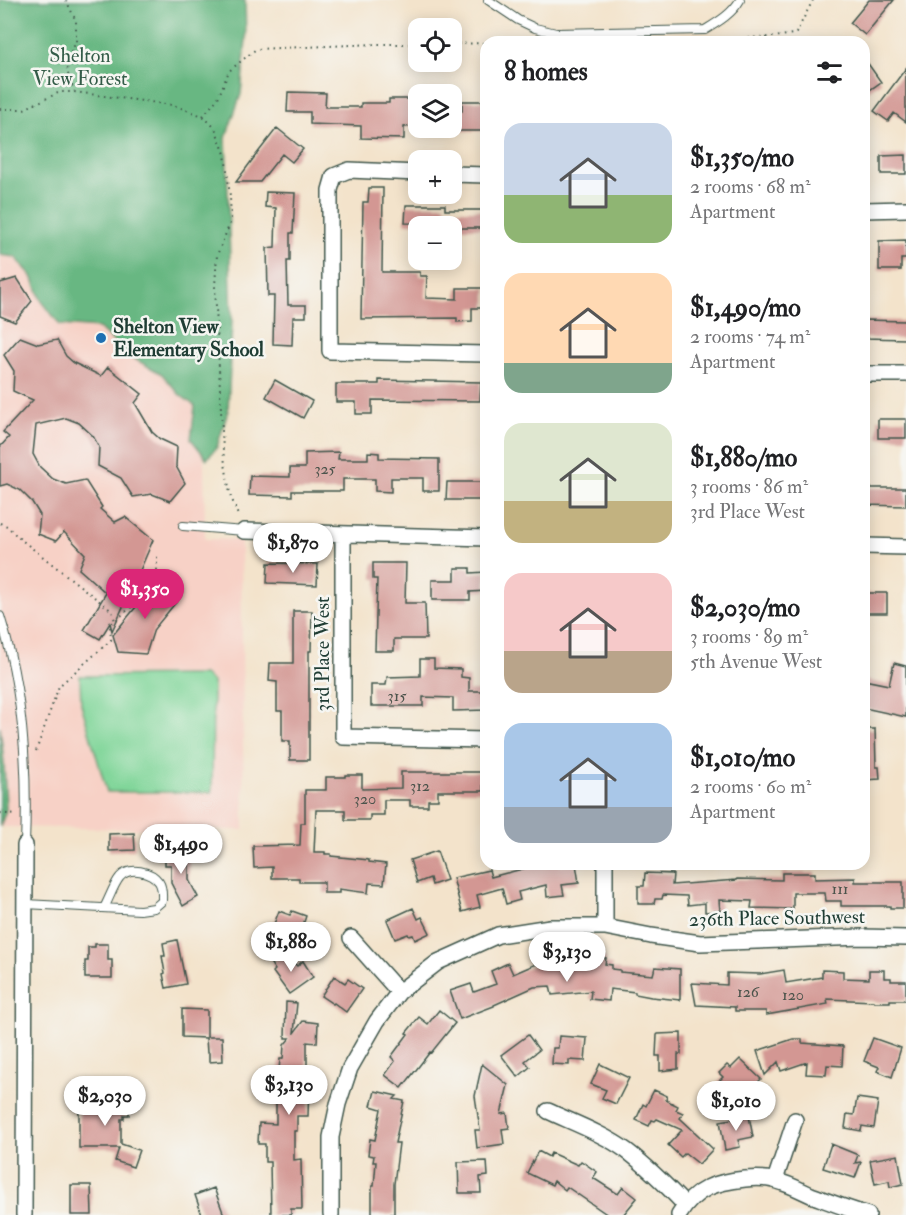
<!DOCTYPE html>
<meta charset="utf-8">
<style>
:root{--surface:#fff;--page:#f2f2f2;--text:#202124;--muted:#757577;--accent:#db2777}
body{margin:0;font-family:"IM FELL Double Pica",serif;background:var(--page);color:var(--text);height:100vh;display:flex;flex-direction:column;font-size:22px;white-space:nowrap}
*{box-sizing:border-box;margin:0}
p{font-size:20px;color:var(--muted)}
.icon{flex:none;width:33px;height:33px;fill:none;stroke:currentColor;stroke-width:2;stroke-linecap:round;stroke-linejoin:round}
.map{position:relative;flex:1;overflow:hidden}
.panel{position:absolute;left:480px;top:36px;width:390px;height:834px;display:flex;flex-direction:column;background:var(--surface);border-radius:18px;box-shadow:0 3px 15px #0003}
.panel>*{flex:none}
.tools{position:absolute;left:408px;top:18px;display:grid;gap:12px}
.tools a{display:grid;place-items:center;width:54px;height:54px;border-radius:12px;background:var(--surface);box-shadow:0 3px 15px #0003;font-size:30px}
.price{position:absolute;translate:-50% -51px;padding:0 14px;border-radius:21px;background:#fff;color:#222;font-size:20px;line-height:39px;filter:drop-shadow(0 2px 3px #0008)}
.price::after{content:'';position:absolute;left:50%;top:36px;width:18px;height:14px;margin-left:-9px;background:inherit;clip-path:polygon(0 0,100% 0,50% 100%)}
.price.current{background:var(--accent);color:#fff}
ul{padding:0;list-style:none}
li{display:flex;align-items:center;gap:18px;height:150px;padding:0 24px}
li span{display:grid;place-items:center;flex:none;width:168px;height:120px;border-radius:18px;color:#555}
li>.icon{margin-inline-start:auto}
span .icon{width:72px;height:72px;fill:#fffc;stroke-width:1}
li b{font-size:26px}
h2{display:flex;justify-content:space-between;align-items:center;height:72px;padding:0 24px;font-size:26px}
.map>svg:first-child{display:block}
.built{fill:#f7d1c6}
.green{fill:#81d69a;stroke:#508a67;stroke-width:1.5}
.forest{fill:#68b782;stroke:#447a5b;stroke-width:1.5}
.building{fill:#d39793}
.lines{fill:none;stroke-linecap:round;stroke-linejoin:round}
.lane-casing{stroke:#3f564b;stroke-width:10}
.street-casing{stroke:#3f564b;stroke-width:18}
.path{stroke:#3f564b;stroke-width:2;stroke-dasharray:1.5 4.5;stroke-linecap:butt}
.lane{stroke:#fff;stroke-width:8}
.street{stroke:#fff;stroke-width:15}
.poi-dot{fill:#1f6fb2;stroke:#f6f6f2;stroke-width:2}
.labels{text-anchor:middle;dominant-baseline:central;stroke-width:5;stroke-linejoin:round;paint-order:stroke}
.number-label{font-size:16px;fill:#4c544c}
.park-label{font-size:20px;fill:#335c48;stroke:#f6f6f2}
.poi-label{font-size:20px;font-weight:bold;fill:#1f3d34;stroke:#f6f6f2;text-anchor:start}
.street-label{font-size:20px;fill:#1f3d34;stroke:#f6f6f2}
</style>
<div class="map">
<svg width="906" height="1215" viewBox="0 0 906 1215">
<rect width="100%" height="100%" fill="#f6f6f2"/>
<filter id="ink" filterUnits="userSpaceOnUse"><feTurbulence type="fractalNoise" baseFrequency=".0167" numOctaves="2"/><feDisplacementMap in="SourceGraphic" scale="12" xChannelSelector="R" yChannelSelector="G"/><feConvolveMatrix kernelMatrix="1 2 1 2 8 2 1 2 1" color-interpolation-filters="sRGB"/></filter>
<filter id="wash" filterUnits="userSpaceOnUse"><feTurbulence type="fractalNoise" baseFrequency=".008" numOctaves="4" result="noise"/><feDisplacementMap in="SourceGraphic" scale="24" xChannelSelector="R" yChannelSelector="G"/><feGaussianBlur stdDeviation="1.35" result="paint"/><feColorMatrix in="noise" values="0 0 0 0 0 0 0 0 0 0 0 0 0 0 0 0 0 1.4 0 .05"/><feComposite in="paint" operator="in"/></filter>
<g filter="url(#wash)">
<rect width="100%" height="100%" fill="#f3e3cb"/>
<path class="built" d="M0,131L200,136L205,539L241,540L244,830L0,827Z"/>
<path class="green" d="M204,675L213,682L212,792H107L81,704L80,676Z"/>
<path class="forest" d="M0,0H245L246,39L241,94L226,137L232,321L228,411L217,447L207,459L191,439L195,406L180,395L162,374L129,356L99,328L60,325L41,300L32,276L15,257L0,255Z
M0,726L4,762L6,810L0,827Z"/>
<g id="blocks">
<path class="building" d="M869,0H894L865,35L850,23Z
M864,58L881,82L864,94Z
M906,68V122L894,113L888,121L874,111Z
M288,92L326,93L325,107H361V103H389V99H410V102H414V107H418V126L404,127V139L361,138V126L310,124V112H287Z
M462,101H485V131H452V111H462Z
M277,128L303,149L292,162L282,154L260,182H236L253,159Z
M906,155V174H881V156Z
M369,188H383L382,272H420V276H427L426,298L457,299V288H486V308H472V321L457,322V318L361,319L363,202H368Z
M266,192L295,193L293,233H290V261H287L288,305H306V317H293L292,345L273,344L274,296H268L267,248L275,247L276,208L265,207Z
M406,205H445V210H486V228H452V224L405,223Z
M906,240V259H901V270H879V241Z
M17,278L32,301L15,322L0,316V283Z
M864,320L906,321V339L864,338Z
M20,337L38,344L57,340L66,356L74,363L101,376L108,367L142,394L135,403L152,432L160,439L177,447L176,466L185,483L170,501L152,494L133,497L121,478L98,466L99,447L93,436L79,423L66,418L36,425L33,454L40,467L53,479L66,484L85,480L102,507L100,509L115,522L125,517L153,540L138,575L119,585L127,598L112,631L110,623L100,639L84,630L106,593L79,569L85,554L64,532L56,541L38,534L40,515L32,502L20,490L7,484L0,486V447L9,437L3,432L33,400L13,391L14,371L4,355Z
M275,380L312,401L303,418L266,397Z
M379,380L481,382L480,401L372,400V414H356V402H336V384H379Z
M878,419H906V438H878Z
M339,452L338,459H368V452L379,453V458L439,459V491H423V478H391V492L375,491V479H343V491H292V496L249,495L250,476L290,477V468H305V453Z
M447,482H486V500H446Z
M864,488H906V506L864,505Z
M268,563L318,564L317,585L267,583Z
M373,563H406L405,603H425L426,639H394V651H375L377,579H373Z
M455,568H470V573L486,572V591L470,592V600H432V580H455Z
M159,579L181,596L154,629L146,654L118,652L113,635Z
M864,593H887V613H864Z
M293,611H312L311,651H309V760H290V741H282V711H277V682L269,681L270,663H293Z
M420,659H434V668L461,669V677L469,678V691H486V710L453,711V698L423,697V706H371V685H386L387,677L420,676Z
M894,663L906,666V717L864,708V680L889,685Z
M864,729H875L876,767H879L880,779L864,780Z
M401,772H483V791H438V800H428V806H410V800H384V815H370V820H345V810H316L314,852H325V854H331V856L369,860V862L386,864L384,884L369,883L368,893L339,889V893H324V882H299V878H272V867L254,868L253,846L300,845L301,823H305V790H326V777H345V775H362V789L401,788Z
M134,833L135,850L109,851V834Z
M165,851H189V880L198,897L183,906L171,883V865H165Z
M437,851L447,880L432,885L430,878L417,883L410,860Z
M554,864H560V866L576,864L579,883L562,885L564,895L547,897L546,885L518,892L520,900L506,904L502,888L477,895L480,907L462,912L453,878L489,870L491,877L530,867Z
M645,873L673,874L672,885L737,880V879L782,880V873H815V879L855,878V882H903V908H890V906H841V901H826L825,893H793V909L751,908L752,901L719,900L720,911L705,912V903L688,905L687,896L663,895L662,899H655L654,904H638V886H644Z
M413,908L418,919L422,917L430,933L415,940L413,935L409,936L408,934L395,939L387,920Z
M279,911L290,915L292,911L306,916L301,931L294,928L288,944L269,937Z
M177,940L186,984L166,988L163,974L165,973L162,956H165L163,943Z
M95,944H108V960H112V978H85V961H88V947H95Z
M285,954L297,966L303,961L313,977L289,994L273,972L275,970L271,964Z
M555,956L556,966L590,962L591,957L606,958L605,964L612,965V969L620,970V972L653,975L655,967L680,969V1000L651,997L635,994V992L610,989L609,1001L590,999L591,991L552,995L550,986L534,987L494,1005V1006L460,1019L450,991L471,984L474,992L496,984L491,971L508,963L513,974L541,962L540,958Z
M784,970L786,983L822,977V970L843,971V978L869,979V970H884V978H891V981H906V1000H890V1002H874V1001L827,999L828,1004L766,1015V1011H735V1007L696,1005L692,983L727,985V973L760,974Z
M334,976L345,983L348,979L362,989L346,1012L334,1003L333,1004L321,996Z
M286,1002L297,1003L294,1033L303,1021L318,1023L317,1043L307,1042V1069H315V1084H309L308,1116H297V1131H294V1160L301,1159L302,1209H291V1215H271L270,1162H265V1144H258L259,1123L276,1124V1095H283L284,1070H279L280,1059H283L284,1045L290,1038H285Z
M182,1009L207,1010V1037H222L223,1061L209,1062V1053H207L206,1038L182,1037Z
M439,1010L455,1023L431,1053L430,1052L402,1088L385,1075L395,1061L391,1057L408,1034L406,1033L419,1017L428,1024Z
M681,1033V1054H678V1069L660,1071V1056H656L657,1035L658,1034Z
M528,1035L539,1050L525,1061L530,1067L518,1077L501,1055Z
M559,1036L587,1038L585,1061L569,1060V1065L552,1064L553,1048H558Z
M873,1038L901,1048L892,1077L877,1071L879,1067L864,1061Z
M793,1039H802V1043L843,1046L842,1066L827,1065L826,1075L806,1074L807,1062L781,1071L778,1062L765,1075L757,1051Z
M740,1059L761,1079L750,1091L744,1086L734,1096L718,1082L723,1077L719,1073L727,1065L731,1068Z
M482,1064L508,1085L501,1114L507,1113L509,1128L502,1129L504,1144L477,1148L475,1130H480L475,1096Z
M600,1064L629,1078L616,1104L602,1098L606,1090L591,1084Z
M654,1090L667,1096L666,1100L678,1106L676,1110L683,1113L680,1118L713,1149L699,1164L685,1153L681,1157L668,1145L682,1130L657,1119L655,1121L652,1120L649,1126L636,1120L643,1104L646,1106Z
M375,1091L397,1096L394,1099L404,1101L395,1143H399L394,1184V1214L372,1215V1186H374L376,1162H373L374,1156L368,1155L370,1139L375,1140L381,1109L371,1106Z
M857,1098L878,1101L874,1128L862,1126L861,1131L845,1128L847,1114L854,1115Z
M129,1099V1115H124V1119H121V1144L139,1150L133,1167L115,1161L119,1148H79V1100Z
M749,1116L753,1137L738,1140L740,1147L725,1150L720,1121Z
M831,1144L858,1155L855,1163L861,1162L855,1178L823,1168Z
M538,1151L549,1157L551,1153L578,1165L581,1161L597,1172L593,1178L618,1194L623,1187L637,1198L623,1215H608L567,1187L565,1190L554,1181L552,1185L527,1173Z
M898,1155L903,1184L890,1187L889,1181L875,1184L870,1160Z
M487,1161L488,1176L480,1177L481,1193H459L458,1162Z
M71,1185H91L92,1215H71Z
M214,1188L224,1215H202L195,1195Z"/>
</g>
</g>
<g filter="url(#ink)">
<use href="#blocks" fill-opacity="0" stroke="#3f564b" stroke-width="1.5"/>
<g class="lines">
<defs>
<path id="lane" d="M488,0L518,20L535,28L556,33L705,30C718,22 732,14 740,0
M183,526L244,531
M0,616C23,688 28,769 25,845
M25,904L140,910L154,908L162,901C162,895 163,888 159,882C151,871 130,866 120,877C114,884 109,899 104,908"/>
<path id="street" d="M418,173L349,170L334,176L330,190V351L486,354
M452,174L486,175
M864,210L906,209
M864,374H906
M244,531L486,538
M343,535V737L486,740
M864,546L906,547
M605,927V864
M351,938L399,992
M548,1111C574,1123 604,1134 627,1151C648,1167 667,1186 685,1205
M775,1180L795,1120
M24,1215L25,845
M331,1215V1137L338,1104L350,1068L377,1021L399,992L438,962L498,935L550,927H605L651,936L700,943L862,937L906,938
M679,1215C695,1188 716,1182 745,1179C755,1178 767,1178 777,1181C789,1184 800,1190 811,1195C830,1202 848,1209 868,1215"/>
</defs>
<use href="#lane" class="lane-casing"/>
<use href="#street" class="street-casing"/>
<path class="path" d="M66,0L76,21V42L69,56L67,71L74,91
M712,39L774,37L793,34L796,33L813,0
M452,44L486,43
M0,109H24L60,92H74L173,105L203,116L215,128L225,154L230,196L231,221L217,255L215,286L223,451L230,494L239,518
M203,116L218,98L229,71L256,49L377,44H418
M0,523L7,526L19,538L112,611L115,621
M36,751L59,686L111,640L110,625L135,604L157,579V554
M0,813L15,815"/>
<use href="#lane" class="lane"/>
<use href="#street" class="street"/>
</g>
</g>
<circle class="poi-dot" cx="101" cy="338" r="6"/>
<g class="labels">
<g class="number-label">
<text x="325" y="469">325</text>
<text x="397" y="696">315</text>
<text x="420" y="786">312</text>
<text x="365" y="799">320</text>
<text x="840" y="889">111</text>
<text x="748" y="992">126</text>
<text x="793" y="995">120</text>
</g>
<g class="park-label">
<text x="80" y="55">Shelton<tspan x="80" dy="23">View Forest</tspan></text>
</g>
<g class="poi-label">
<text x="113" y="326">Shelton View<tspan x="113" dy="23">Elementary School</tspan></text>
</g>
<g class="street-label">
<text transform="translate(322 654) rotate(-90)">3rd Place West</text>
<text transform="translate(777 918) rotate(-1)">236th Place Southwest</text>
</g>
</g>
</svg>
<div class="tools">
<a><svg class="icon" aria-label="locate" viewBox="0 0 24 24"><circle cx="12" cy="12" r="6"/><path d="M12 2v4M12 18v4M2 12h4M18 12h4"/></svg></a>
<a><svg class="icon" aria-label="layers" viewBox="0 0 24 24"><path d="M12 4l9 5-9 5-9-5zM3 14l9 5 9-5"/></svg></a>
<a>+</a>
<a>−</a>
</div>
<b class="price" style="left:293px;top:574px">$1,870</b>
<b class="price current" style="left:145px;top:620px">$1,350</b>
<b class="price" style="left:181px;top:875px">$1,490</b>
<b class="price" style="left:291px;top:973px">$1,880</b>
<b class="price" style="left:567px;top:983px">$3,130</b>
<b class="price" style="left:289px;top:1116px">$3,130</b>
<b class="price" style="left:105px;top:1127px">$2,030</b>
<b class="price" style="left:736px;top:1132px">$1,010</b>
<section class="panel">
<h2>8 homes<svg class="icon" aria-label="filters" viewBox="0 0 24 24"><path d="M4 7h16M4 17h16"/><circle cx="9" cy="7" r="2"/><circle cx="15" cy="17" r="2"/></svg></h2>
<ul>
<li><span style="background:linear-gradient(#c9d6e8 60%,#8fb573 0)"><svg class="icon" aria-label="home" viewBox="0 0 24 24"><path d="M3 11l9-7 9 7M6 9v11h12V9"/></svg></span><div><b>$1,350/mo</b><p>2 rooms · 68 m²</p><p>Apartment</p></div></li>
<li><span style="background:linear-gradient(#ffd9b3 75%,#7fa58c 0)"><svg class="icon" aria-label="home" viewBox="0 0 24 24"><path d="M3 11l9-7 9 7M6 9v11h12V9"/></svg></span><div><b>$1,490/mo</b><p>2 rooms · 74 m²</p><p>Apartment</p></div></li>
<li><span style="background:linear-gradient(#dfe7d0 65%,#c2b280 0)"><svg class="icon" aria-label="home" viewBox="0 0 24 24"><path d="M3 11l9-7 9 7M6 9v11h12V9"/></svg></span><div><b>$1,880/mo</b><p>3 rooms · 86 m²</p><p>3rd Place West</p></div></li>
<li><span style="background:linear-gradient(#f6c9c9 65%,#b9a48a 0)"><svg class="icon" aria-label="home" viewBox="0 0 24 24"><path d="M3 11l9-7 9 7M6 9v11h12V9"/></svg></span><div><b>$2,030/mo</b><p>3 rooms · 89 m²</p><p>5th Avenue West</p></div></li>
<li><span style="background:linear-gradient(#a9c7e8 70%,#9aa5b1 0)"><svg class="icon" aria-label="home" viewBox="0 0 24 24"><path d="M3 11l9-7 9 7M6 9v11h12V9"/></svg></span><div><b>$1,010/mo</b><p>2 rooms · 60 m²</p><p>Apartment</p></div></li>
</ul>
</section>
</div>
